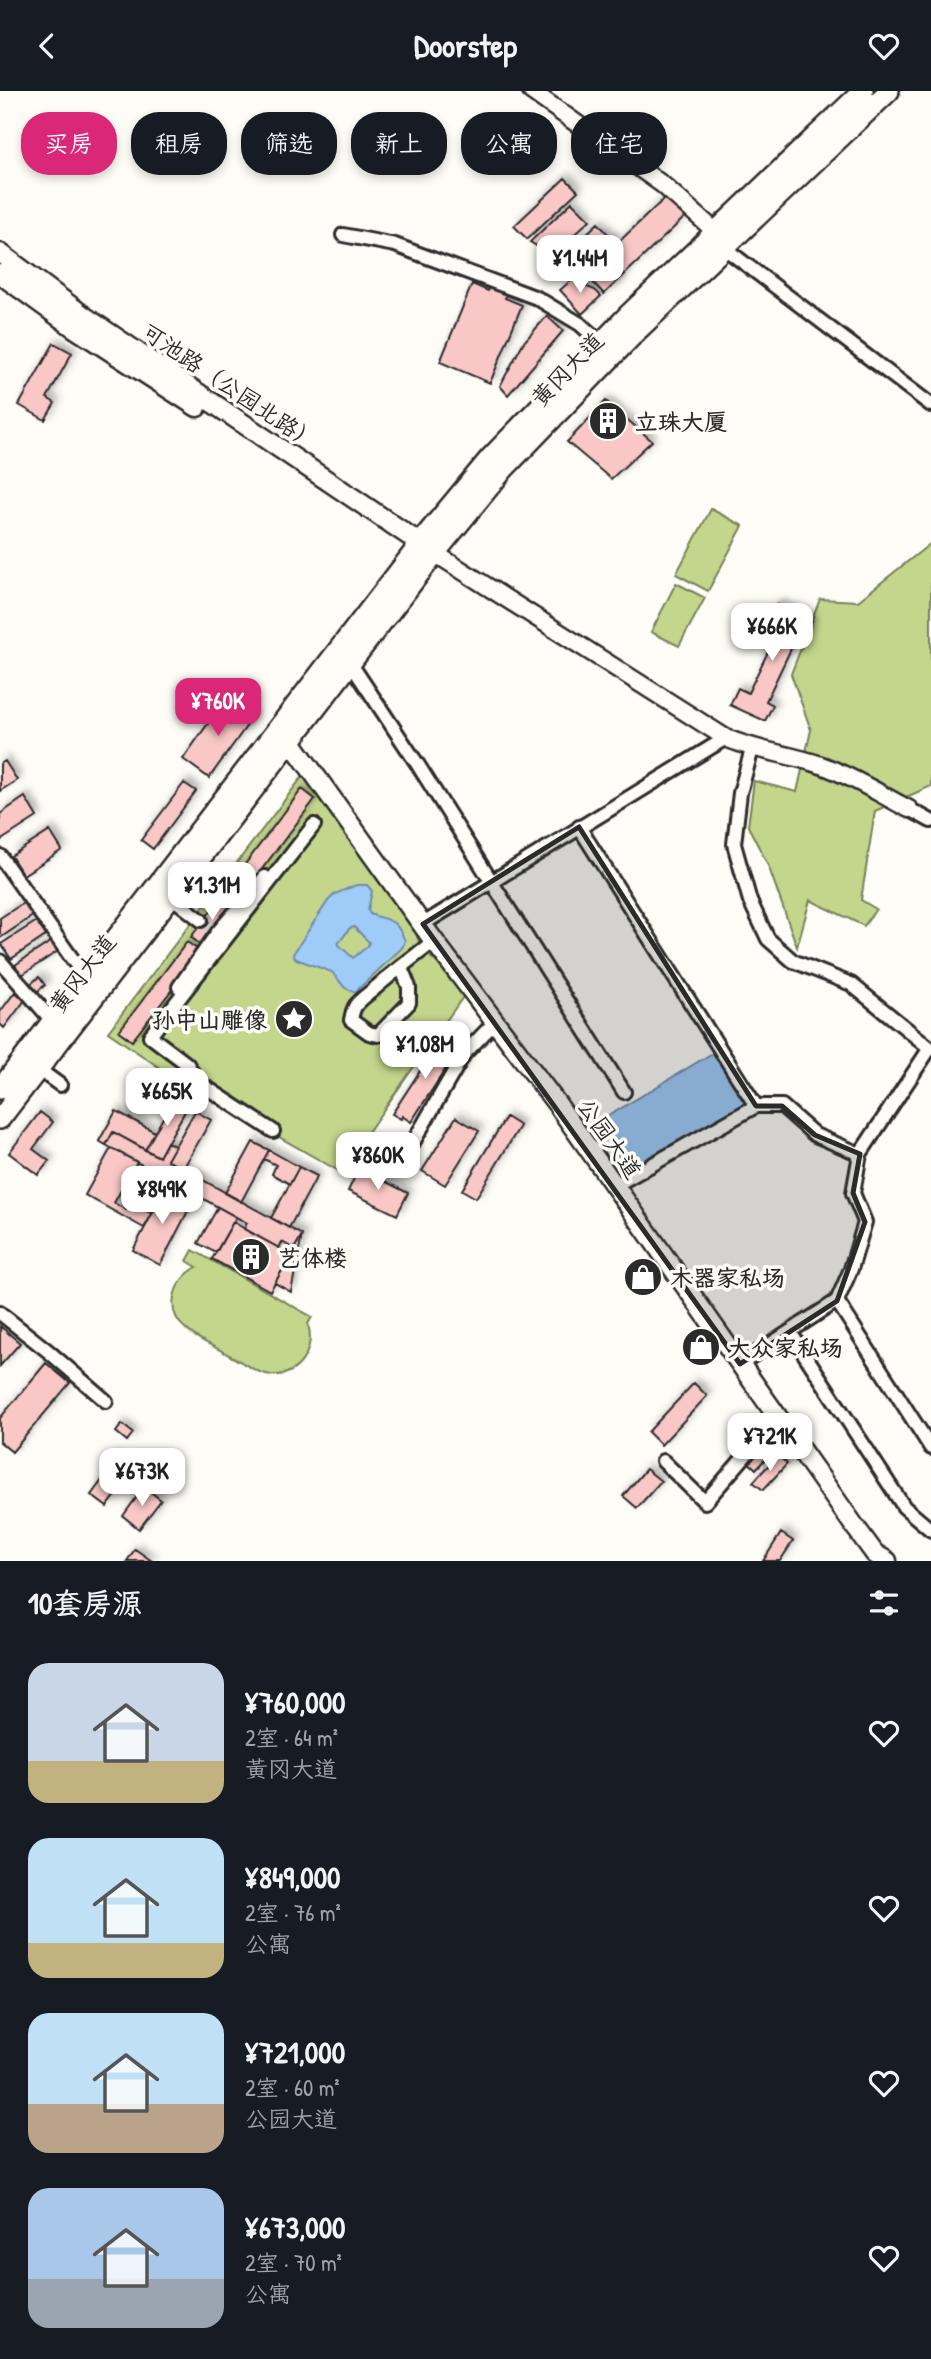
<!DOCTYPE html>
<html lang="zh">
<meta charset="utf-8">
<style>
:root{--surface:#171b24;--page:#20242c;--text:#f1f3f6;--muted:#9ea1a6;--accent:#db2777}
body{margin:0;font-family:"Patrick Hand","LXGW WenKai TC",sans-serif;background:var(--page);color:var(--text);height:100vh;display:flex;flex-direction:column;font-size:26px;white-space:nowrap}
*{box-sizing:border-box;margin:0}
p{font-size:23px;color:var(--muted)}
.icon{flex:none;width:38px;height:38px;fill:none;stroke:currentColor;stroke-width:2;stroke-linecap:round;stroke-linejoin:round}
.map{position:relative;height:1470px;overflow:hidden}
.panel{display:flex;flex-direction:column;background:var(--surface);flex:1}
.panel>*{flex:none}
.top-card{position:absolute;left:21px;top:21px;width:889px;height:63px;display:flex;gap:14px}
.price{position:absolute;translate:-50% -60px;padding:0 16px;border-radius:14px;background:#fff;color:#222;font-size:23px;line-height:46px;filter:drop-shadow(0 2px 4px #0008)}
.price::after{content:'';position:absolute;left:50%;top:42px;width:21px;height:16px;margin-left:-10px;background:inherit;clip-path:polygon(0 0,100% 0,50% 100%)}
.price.selected{background:var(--accent);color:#fff}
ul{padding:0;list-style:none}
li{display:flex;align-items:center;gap:21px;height:175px;padding:0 28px}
li span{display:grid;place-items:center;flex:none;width:196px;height:140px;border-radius:21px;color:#555}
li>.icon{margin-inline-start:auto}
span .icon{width:84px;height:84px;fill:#fffc;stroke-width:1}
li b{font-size:30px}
h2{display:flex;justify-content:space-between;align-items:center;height:84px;padding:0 28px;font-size:30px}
.chip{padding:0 24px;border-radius:28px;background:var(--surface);box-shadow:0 4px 10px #0003;font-size:24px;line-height:63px}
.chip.selected{background:var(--accent);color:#fff}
header{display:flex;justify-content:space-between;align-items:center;height:91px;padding:0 28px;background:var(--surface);font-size:32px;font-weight:700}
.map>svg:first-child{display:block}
.green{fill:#c3d68b;stroke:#77805b;stroke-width:2}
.water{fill:#9fcbf9;stroke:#718ba7;stroke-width:2;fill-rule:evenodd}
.building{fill:#f9c8c6;stroke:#2b2b2b;stroke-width:2;filter:url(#shadow)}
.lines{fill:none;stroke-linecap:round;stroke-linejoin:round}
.minor-tunnel{stroke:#d3d2ce;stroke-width:12;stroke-dasharray:12 6;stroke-linecap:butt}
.minor-casing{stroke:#2b2b2b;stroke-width:18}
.tertiary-casing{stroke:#2b2b2b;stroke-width:21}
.secondary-casing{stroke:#2b2b2b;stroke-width:23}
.primary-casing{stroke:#2b2b2b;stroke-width:24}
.minor{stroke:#fdfcf7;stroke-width:12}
.tertiary{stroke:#fdfcf7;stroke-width:16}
.secondary{stroke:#fdfcf7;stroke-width:18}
.primary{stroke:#fdfcf7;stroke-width:19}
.marked{fill:#2b2b2b;fill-opacity:0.2;stroke:#2b2b2b;stroke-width:5;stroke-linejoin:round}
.labels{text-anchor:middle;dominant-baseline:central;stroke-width:7;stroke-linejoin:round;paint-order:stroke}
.street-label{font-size:23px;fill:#2b2b2b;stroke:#fdfcf7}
.poi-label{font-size:23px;font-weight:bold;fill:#2b2b2b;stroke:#fdfcf7;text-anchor:start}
</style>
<header><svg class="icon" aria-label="back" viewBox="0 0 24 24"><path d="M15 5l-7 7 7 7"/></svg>Doorstep<svg class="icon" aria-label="heart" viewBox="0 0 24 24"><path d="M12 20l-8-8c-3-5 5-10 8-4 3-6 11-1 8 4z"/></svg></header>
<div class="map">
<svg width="931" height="1470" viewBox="0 0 931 1470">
<defs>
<filter id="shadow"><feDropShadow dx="4.5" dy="-4.5" stdDeviation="3.5" flood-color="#0004"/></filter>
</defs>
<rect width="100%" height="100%" fill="#fdfcf7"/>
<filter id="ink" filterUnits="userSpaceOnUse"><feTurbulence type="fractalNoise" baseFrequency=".0143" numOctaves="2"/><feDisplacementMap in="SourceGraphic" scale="14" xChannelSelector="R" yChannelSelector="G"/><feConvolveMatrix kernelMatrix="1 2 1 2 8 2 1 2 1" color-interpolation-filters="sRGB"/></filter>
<g filter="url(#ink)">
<path class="green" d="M711,418L743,435L708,500L676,483Z
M931,452V695L875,720L861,809L876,818L864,835L810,809L797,856L768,774L748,735L754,690L797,701L811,639L791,583L820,508L858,510Z
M676,492L705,507L679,555L651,541Z
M303,685L415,836C419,864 435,867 451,885C456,890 461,897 465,903L368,1041L344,1083L170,984L108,941Z
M193,1159L312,1226L308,1233C315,1258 300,1286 271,1284C255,1282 241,1270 227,1263C214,1255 197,1249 186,1238C163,1219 174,1189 197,1176L187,1170Z"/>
<path class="water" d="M356,794H367L372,800L368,819L370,823C389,831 395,825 405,850L402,857L355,901L345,897L332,881L296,868L293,863L328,810L335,803ZM354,836L369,851L368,855L353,867L338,853L350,837Z
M714,961L746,1012L629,1078L595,1033Z"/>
<path class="building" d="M565,87L578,100L527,148L514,135Z
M666,106L685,126L604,203L585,183Z
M572,111L590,129L552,164L530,151Z
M598,132L614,150L582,180L559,169Z
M575,186L584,195L595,199L601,205L582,223L560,199Z
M472,193L488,200L490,195L507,203L505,207L522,214L490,292L440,271Z
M547,225L563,240L508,304L500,295L523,252Z
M54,252L72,262L47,307L55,312L45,329L19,314Z
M606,310L652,350L611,388L567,351Z
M777,513L812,530L804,547L798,543L766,610L773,614L765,630L730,614L738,597L748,602L780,536L769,530Z
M226,607L253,626L209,687L183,668Z
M5,670L17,689L0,700V673Z
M184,692L196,700L153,758L141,749Z
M302,698L315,708L237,811L224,801Z
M25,706L37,726L0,750V723Z
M50,740L62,759L23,784L11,765Z
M221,807L233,816L202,855L191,846Z
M25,811L34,824L0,847V827Z
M37,830L47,844L11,868L1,853Z
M52,850L58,860L22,884L15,874Z
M187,851L201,861L132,950L119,940Z
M39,886L45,894L27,909L21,901Z
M15,901L25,909L4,937L0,933V921Z
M441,948L458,959L411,1031L402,1025L401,1028L392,1023Z
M174,1007L188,1015L159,1066L145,1059Z
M116,1020L155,1041L145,1059L113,1041L106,1054L99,1050Z
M195,1020L211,1029L183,1078L167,1069Z
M40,1021L53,1031L33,1058L49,1070L38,1084L9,1062Z
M456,1026L479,1040L445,1094L422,1080Z
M506,1026L520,1035L476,1107L462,1099Z
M113,1041L159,1066L167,1051L175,1055L167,1069L302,1144L294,1158L282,1151L279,1157L244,1138L247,1132L111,1057L106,1054Z
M253,1051L269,1059L241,1111L225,1102Z
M111,1057L137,1071L114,1112L126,1119L131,1111L152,1123L144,1137L85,1104Z
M269,1059L299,1076L290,1093L272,1083L276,1074L264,1068Z
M299,1076L317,1085L289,1137L271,1127Z
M359,1077L408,1102L397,1124L348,1100Z
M170,1089L177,1093L173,1103L182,1107L179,1113L189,1118L160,1174L133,1159Z
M218,1116L236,1126L216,1162L198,1152Z
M233,1131L291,1164L270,1200L212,1168Z
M302,1144L291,1201L275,1192Z
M0,1235L20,1252L0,1275Z
M46,1272L70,1292L12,1361L0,1351V1327Z
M694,1292L707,1305L661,1354L648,1341Z
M122,1333L133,1342L127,1350L116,1341Z
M759,1357L768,1365L756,1378L745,1368Z
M778,1364L787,1373L763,1399L753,1391Z
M115,1372L131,1384L107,1416L91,1404Z
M646,1378L661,1390L637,1417L623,1405Z
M144,1396L161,1409L139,1438L123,1425Z
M781,1442L793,1450L780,1470H763Z
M135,1458L152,1470H127Z"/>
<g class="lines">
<path class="minor-tunnel" d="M201,829L218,841"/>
<defs>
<path id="minor" d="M343,144L395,154L537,207L580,233L600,251
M727,159L931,314
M351,573L418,674L624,1001
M752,658L740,702L734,753L750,810L768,848L793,870L851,893L930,957L860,1063L815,1044L782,1015H756
M909,718L931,730
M579,736L756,1015L614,1095
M0,765L87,889
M169,804L201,829
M423,833L726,647
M0,870L55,933
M401,876L409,896V912L378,944L369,942L351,929C352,924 353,918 356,914C361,908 368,903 373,899C393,881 414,866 434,850
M179,896L218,841L265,786
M38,978L60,994
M273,1040L198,991L187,973L150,945L314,734
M400,1074L464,963L495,931
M837,1210L931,1357
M0,1222L48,1260L106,1310
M790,1241L904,1416L931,1439
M740,1273L837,1210L851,1178L865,1131L853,1102L860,1063
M663,1370L705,1411L777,1328"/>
<path id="tertiary" d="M531,0L663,94L716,141
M436,463L726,647C757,660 789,663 821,674C852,685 880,703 909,718"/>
<path id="secondary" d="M0,162L84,225L436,463
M0,183L73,236L197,316
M292,652L434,850L557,1013L853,1433L875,1463L887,1470"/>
<path id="primary" d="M426,444L490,367L627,225L863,0
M441,455L504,378L639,238L889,0
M0,998L416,458
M0,1028L433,465"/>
</defs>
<use href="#minor" class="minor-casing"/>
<use href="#tertiary" class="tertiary-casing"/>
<use href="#secondary" class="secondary-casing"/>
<use href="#primary" class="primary-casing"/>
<use href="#minor" class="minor"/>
<use href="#tertiary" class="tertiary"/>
<use href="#secondary" class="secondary"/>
<use href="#primary" class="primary"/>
</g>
</g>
<path class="marked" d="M579,736L756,1015H782L815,1044L860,1063L853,1102L865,1131L837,1210L740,1273L423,833Z"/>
<defs>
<symbol id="building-disc" viewBox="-11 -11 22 22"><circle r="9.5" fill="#2b2b2b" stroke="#fdfcf7"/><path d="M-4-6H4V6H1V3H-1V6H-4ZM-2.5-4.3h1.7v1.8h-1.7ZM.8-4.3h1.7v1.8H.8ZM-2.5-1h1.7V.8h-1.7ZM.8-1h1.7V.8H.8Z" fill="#fff"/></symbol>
<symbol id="sight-disc" viewBox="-11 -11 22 22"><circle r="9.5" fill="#2b2b2b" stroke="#fdfcf7"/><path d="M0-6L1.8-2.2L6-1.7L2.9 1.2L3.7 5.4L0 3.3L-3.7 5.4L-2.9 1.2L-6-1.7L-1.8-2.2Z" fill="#fff"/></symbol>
<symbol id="shop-disc" viewBox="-11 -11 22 22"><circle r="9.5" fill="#2b2b2b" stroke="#fdfcf7"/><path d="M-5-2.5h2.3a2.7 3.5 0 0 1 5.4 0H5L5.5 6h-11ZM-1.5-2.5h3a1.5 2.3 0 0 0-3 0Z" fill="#fff"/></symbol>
</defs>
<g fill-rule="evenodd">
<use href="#building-disc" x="586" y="308" width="44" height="44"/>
<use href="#sight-disc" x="272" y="906" width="44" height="44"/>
<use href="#building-disc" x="229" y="1144" width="44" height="44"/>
<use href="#shop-disc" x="621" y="1164" width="44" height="44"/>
<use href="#shop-disc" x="679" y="1234" width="44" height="44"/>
</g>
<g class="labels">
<g class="street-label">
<text transform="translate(567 278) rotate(-46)">黄冈大道</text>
<text transform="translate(230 295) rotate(34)">可池路（公园北路）</text>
<text transform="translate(82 882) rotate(-52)">黄冈大道</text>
<text transform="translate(610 1047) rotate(55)">公园大道</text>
</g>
<g class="poi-label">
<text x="635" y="330">立珠大厦</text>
<text x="267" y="928" text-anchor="end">孙中山雕像</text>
<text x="278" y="1166">艺体楼</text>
<text x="670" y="1186">木器家私场</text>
<text x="728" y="1256">大众家私场</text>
</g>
</g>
</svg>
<b class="price" style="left:580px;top:204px">¥1.44M</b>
<b class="price" style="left:772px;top:572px">¥666K</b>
<b class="price selected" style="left:218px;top:647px">¥760K</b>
<b class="price" style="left:212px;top:831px">¥1.31M</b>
<b class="price" style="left:425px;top:990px">¥1.08M</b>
<b class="price" style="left:167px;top:1037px">¥665K</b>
<b class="price" style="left:378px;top:1101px">¥860K</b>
<b class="price" style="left:162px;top:1135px">¥849K</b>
<b class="price" style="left:770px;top:1382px">¥721K</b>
<b class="price" style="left:142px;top:1417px">¥673K</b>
<div class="top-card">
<a class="chip selected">买房</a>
<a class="chip">租房</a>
<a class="chip">筛选</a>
<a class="chip">新上</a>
<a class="chip">公寓</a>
<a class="chip">住宅</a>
</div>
</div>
<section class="panel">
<h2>10套房源<svg class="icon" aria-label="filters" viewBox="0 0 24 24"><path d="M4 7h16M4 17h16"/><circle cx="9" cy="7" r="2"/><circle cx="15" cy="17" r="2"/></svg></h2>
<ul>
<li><span style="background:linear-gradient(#c9d6e8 70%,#c2b280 0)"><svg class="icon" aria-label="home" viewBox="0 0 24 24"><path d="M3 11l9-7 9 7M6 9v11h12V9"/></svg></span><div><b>¥760,000</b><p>2室 · 64 m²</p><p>黄冈大道</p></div><svg class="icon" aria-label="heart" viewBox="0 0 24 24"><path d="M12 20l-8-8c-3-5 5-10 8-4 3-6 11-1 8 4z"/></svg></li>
<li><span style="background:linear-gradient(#bfe0f5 75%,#c2b280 0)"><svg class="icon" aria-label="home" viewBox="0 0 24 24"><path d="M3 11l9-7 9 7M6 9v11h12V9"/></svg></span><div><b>¥849,000</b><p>2室 · 76 m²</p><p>公寓</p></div><svg class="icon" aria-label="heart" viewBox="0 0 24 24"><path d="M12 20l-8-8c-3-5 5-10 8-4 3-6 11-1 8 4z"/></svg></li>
<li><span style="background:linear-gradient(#bfe0f5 65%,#b9a48a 0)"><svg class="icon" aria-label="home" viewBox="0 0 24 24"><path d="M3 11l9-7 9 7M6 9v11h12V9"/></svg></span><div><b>¥721,000</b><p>2室 · 60 m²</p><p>公园大道</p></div><svg class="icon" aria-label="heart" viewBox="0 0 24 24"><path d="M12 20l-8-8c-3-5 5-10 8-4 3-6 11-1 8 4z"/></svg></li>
<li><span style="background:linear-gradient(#a9c7e8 65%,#9aa5b1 0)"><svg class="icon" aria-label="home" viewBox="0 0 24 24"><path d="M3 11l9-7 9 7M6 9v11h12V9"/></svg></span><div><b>¥673,000</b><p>2室 · 70 m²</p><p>公寓</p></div><svg class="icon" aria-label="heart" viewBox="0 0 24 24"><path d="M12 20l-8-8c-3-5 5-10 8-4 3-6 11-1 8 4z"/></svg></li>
</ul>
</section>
